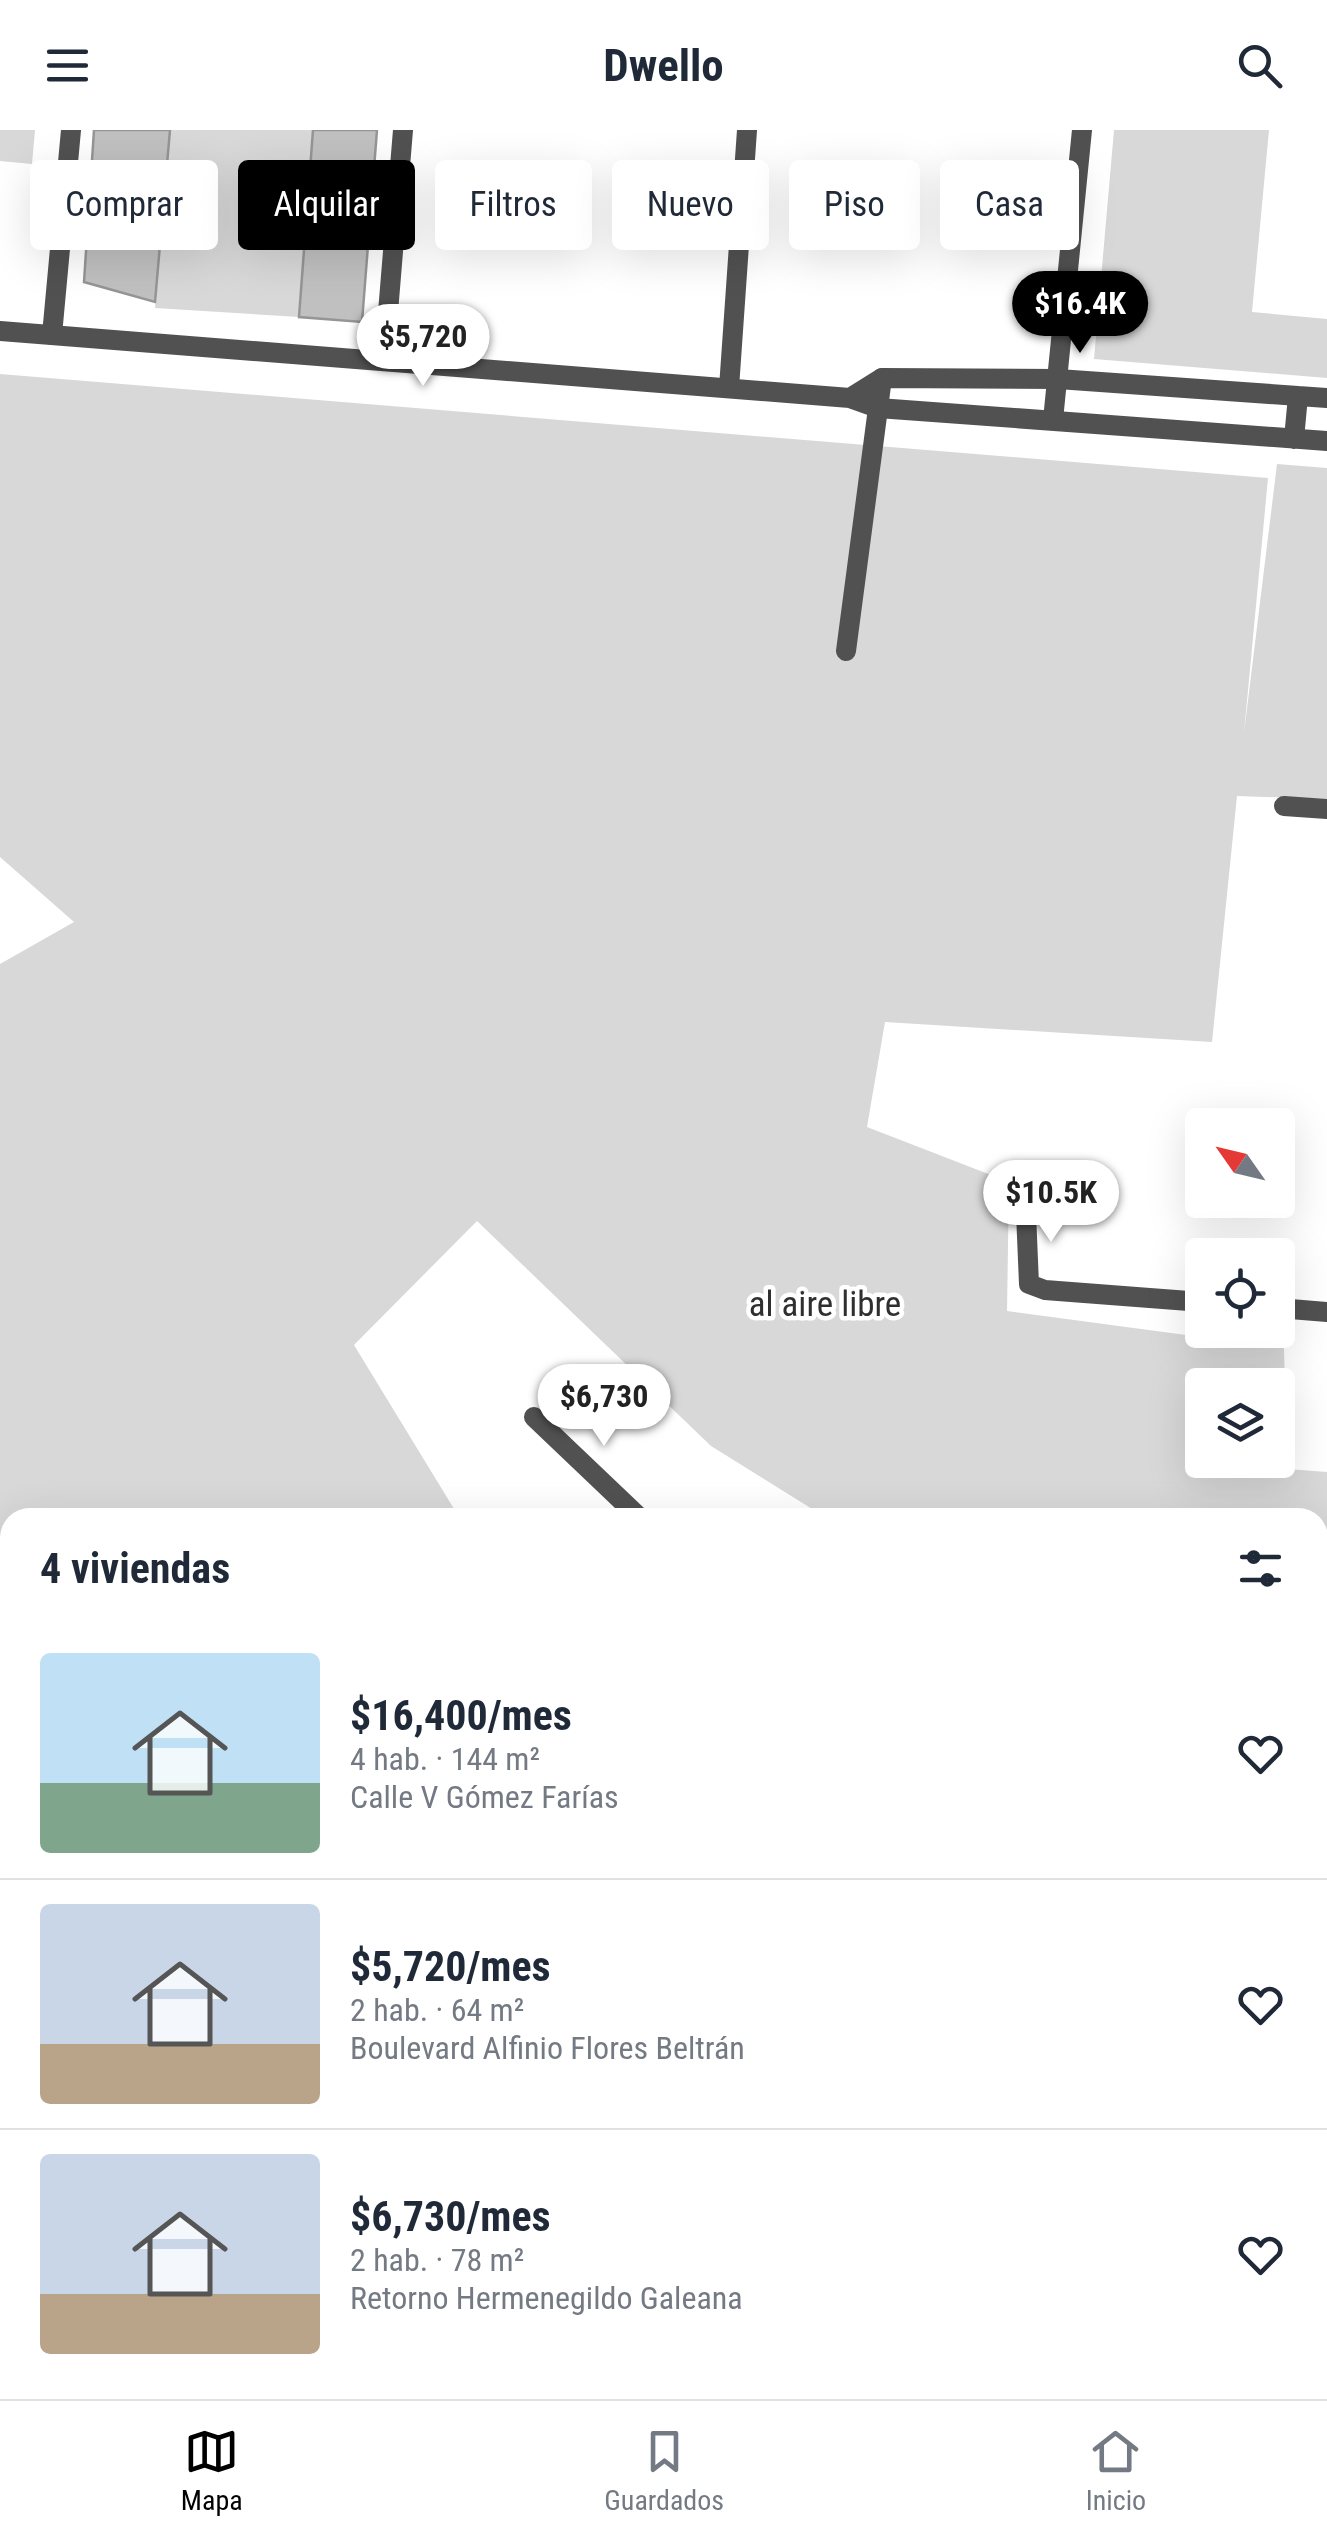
<!DOCTYPE html>
<html lang="es">
<meta charset="utf-8">
<style>
:root{--surface:#fff;--page:#f6f6f7;--text:#1f2937;--muted:#747a83;--line:#e0e1e3;--accent:#000}
body{margin:0;font-family:"Roboto Condensed",sans-serif;background:var(--page);color:var(--text);height:100vh;display:flex;flex-direction:column;font-size:38px;white-space:nowrap}
*{box-sizing:border-box;margin:0}
p{font-size:32px;color:var(--muted)}
.icon{flex:none;width:55px;height:55px;fill:none;stroke:currentColor;stroke-width:2;stroke-linecap:round;stroke-linejoin:round}
.map{position:relative;flex:1;overflow:hidden}
.sheet{position:absolute;left:0px;top:1378px;width:1328px;height:892px;display:flex;flex-direction:column;background:var(--surface);border-radius:30px 30px 0 0;box-shadow:0 10px 40px #0002}
.sheet>*{flex:none}
.top-card{position:absolute;left:30px;top:30px;width:1268px;height:90px;display:flex;gap:20px}
.needle{width:65px;rotate:304deg}
.buttons{position:absolute;left:1185px;top:978px;display:grid;gap:20px}
.buttons a{display:grid;place-items:center;width:110px;height:110px;border-radius:10px;background:var(--surface);box-shadow:0 10px 40px #0002;font-size:50px}
.price{position:absolute;translate:-50% -85px;padding:0 22px;border-radius:35px;background:#fff;color:#222;font-size:32px;line-height:65px;filter:drop-shadow(0 2px 5px #0008)}
.price::after{content:'';position:absolute;left:50%;top:60px;width:30px;height:22px;margin-left:-15px;background:inherit;clip-path:polygon(0 0,100% 0,50% 100%)}
.price.selected{background:var(--accent);color:#fff}
ul{padding:0;list-style:none}
li{display:flex;align-items:center;gap:30px;height:250px;padding:0 40px}
li+li{border-top:2px solid var(--line)}
li span{display:grid;place-items:center;flex:none;width:280px;height:200px;border-radius:10px;color:#555}
li>.icon{margin-inline-start:auto}
span .icon{width:120px;height:120px;fill:#fffc;stroke-width:1}
li b{font-size:42px}
h2{display:flex;justify-content:space-between;align-items:center;height:120px;padding:0 40px;font-size:42px}
.tag{padding:0 35px;border-radius:10px;background:var(--surface);box-shadow:0 10px 40px #0002;font-size:35px;line-height:90px}
.tag.selected{background:var(--accent);color:#fff}
header{display:flex;justify-content:space-between;align-items:center;height:130px;padding:0 40px;background:var(--surface);font-size:45px;font-weight:700}
.dock{display:flex;justify-content:space-around;align-items:center;height:140px;border-top:2px solid var(--line);background:var(--surface);font-size:28px;color:var(--muted)}
.dock a{display:grid;justify-items:center;gap:5px}
.dock .selected{color:var(--accent)}
.map>svg:first-child{display:block}
.green{fill:#d8d8d8;fill-rule:evenodd}
.building{fill:#c0c0c0;stroke:#959595;stroke-width:2.5}
.lines{fill:none;stroke-linecap:round;stroke-linejoin:round}
.service{stroke:#515151;stroke-width:20}
.minor{stroke:#515151;stroke-width:20}
.tertiary{stroke:#515151;stroke-width:20}
.labels{text-anchor:middle;dominant-baseline:central;stroke-width:9;stroke-linejoin:round;paint-order:stroke}
.park-label{font-size:35px;fill:#2f2f2f;stroke:#fff}
</style>
<header><svg class="icon" aria-label="menu" viewBox="0 0 24 24"><path d="M4 6h16M4 12h16M4 18h16"/></svg>Dwello<svg class="icon" aria-label="search" viewBox="0 0 24 24"><circle cx="10" cy="10" r="6"/><path d="M15 15l6 6"/></svg></header>
<div class="map">
<svg width="1327" height="2269" viewBox="0 0 1327 2269">
<rect width="100%" height="100%" fill="#fff"/>
<path class="green" d="M0,0H35L32,34L0,31Z
M170,0H313L299,187L155,178Z
M1114,0H1269L1252,182L1327,189V248L1094,229Z
M0,244L1268,348L1244,603L1277,334L1327,338V669L1237,666L1212,912L885,892L867,997L1009,1052L1007,1181L1284,1218L1287,1339L1327,1342V1666L1322,1699L1318,1698V1388L825,1387L711,1316L477,1091L354,1215L459,1387L10,1388V1629L0,1627V834L74,792L0,727ZM1202,1255H1278V1330H1202Z
M1318,2184L1327,2185V2269H920L921,2260H1318Z"/>
<path class="building" d="M94,0H170L155,172L84,152Z
M313,0H377L362,192L299,187Z"/>
<g class="lines">
<path class="service" d="M846,521L882,248"/>
<path class="minor" d="M52,205L71,0
M384,231L403,0
M729,258L747,0
M1053,290L1082,0
M1284,676L1327,679
M1026,1083L1029,1154L1045,1160L1202,1172
M1278,1178L1327,1182
M534,1287L640,1388
M1318,1709L1327,1710
M0,1785L10,1787
M0,1828L10,1830
M1318,1925L1327,1933
M1318,2173L1327,2174
M196,2260L275,2269
M30,2269L32,2260
M903,2269L904,2260"/>
<path class="tertiary" d="M0,201L850,268L878,278L1327,311
M850,268L882,248L1058,249L1327,268
M1294,309L1298,266"/>
</g>
<g class="labels">
<g class="park-label">
<text x="825" y="1174">al aire libre</text>
</g>
</g>
</svg>
<div class="buttons">
<a><svg class="needle" viewBox="-14 -14 28 28"><path d="M0-13l5 13h-10z" fill="#e53935"/><path d="M0 13l5-13h-10z" fill="#747a83"/></svg></a>
<a><svg class="icon" aria-label="locate" viewBox="0 0 24 24"><circle cx="12" cy="12" r="6"/><path d="M12 2v4M12 18v4M2 12h4M18 12h4"/></svg></a>
<a><svg class="icon" aria-label="layers" viewBox="0 0 24 24"><path d="M12 4l9 5-9 5-9-5zM3 14l9 5 9-5"/></svg></a>
</div>
<b class="price selected" style="left:1080px;top:226px">$16.4K</b>
<b class="price" style="left:423px;top:259px">$5,720</b>
<b class="price" style="left:1051px;top:1115px">$10.5K</b>
<b class="price" style="left:604px;top:1319px">$6,730</b>
<div class="top-card">
<a class="tag">Comprar</a>
<a class="tag selected">Alquilar</a>
<a class="tag">Filtros</a>
<a class="tag">Nuevo</a>
<a class="tag">Piso</a>
<a class="tag">Casa</a>
</div>
<section class="sheet">
<h2>4 viviendas<svg class="icon" aria-label="filters" viewBox="0 0 24 24"><path d="M4 7h16M4 17h16"/><circle cx="9" cy="7" r="2"/><circle cx="15" cy="17" r="2"/></svg></h2>
<ul>
<li><span style="background:linear-gradient(#bfe0f5 65%,#7fa58c 0)"><svg class="icon" aria-label="home" viewBox="0 0 24 24"><path d="M3 11l9-7 9 7M6 9v11h12V9"/></svg></span><div><b>$16,400/mes</b><p>4 hab. · 144 m²</p><p>Calle V Gómez Farías</p></div><svg class="icon" aria-label="heart" viewBox="0 0 24 24"><path d="M12 20l-8-8c-3-5 5-10 8-4 3-6 11-1 8 4z"/></svg></li>
<li><span style="background:linear-gradient(#c9d6e8 70%,#b9a48a 0)"><svg class="icon" aria-label="home" viewBox="0 0 24 24"><path d="M3 11l9-7 9 7M6 9v11h12V9"/></svg></span><div><b>$5,720/mes</b><p>2 hab. · 64 m²</p><p>Boulevard Alfinio Flores Beltrán</p></div><svg class="icon" aria-label="heart" viewBox="0 0 24 24"><path d="M12 20l-8-8c-3-5 5-10 8-4 3-6 11-1 8 4z"/></svg></li>
<li><span style="background:linear-gradient(#c9d6e8 70%,#b9a48a 0)"><svg class="icon" aria-label="home" viewBox="0 0 24 24"><path d="M3 11l9-7 9 7M6 9v11h12V9"/></svg></span><div><b>$6,730/mes</b><p>2 hab. · 78 m²</p><p>Retorno Hermenegildo Galeana</p></div><svg class="icon" aria-label="heart" viewBox="0 0 24 24"><path d="M12 20l-8-8c-3-5 5-10 8-4 3-6 11-1 8 4z"/></svg></li>
</ul>
</section>
</div>
<nav class="dock">
<a class="selected"><svg class="icon" aria-label="map" viewBox="0 0 24 24"><path d="M3 6l6-2 6 2 6-2v14l-6 2-6-2-6 2zM9 4v14M15 6v14"/></svg>Mapa</a>
<a><svg class="icon" aria-label="saved" viewBox="0 0 24 24"><path d="M7 4h10v16l-5-4-5 4z"/></svg>Guardados</a>
<a><svg class="icon" aria-label="home" viewBox="0 0 24 24"><path d="M3 11l9-7 9 7M6 9v11h12V9"/></svg>Inicio</a>
</nav>
